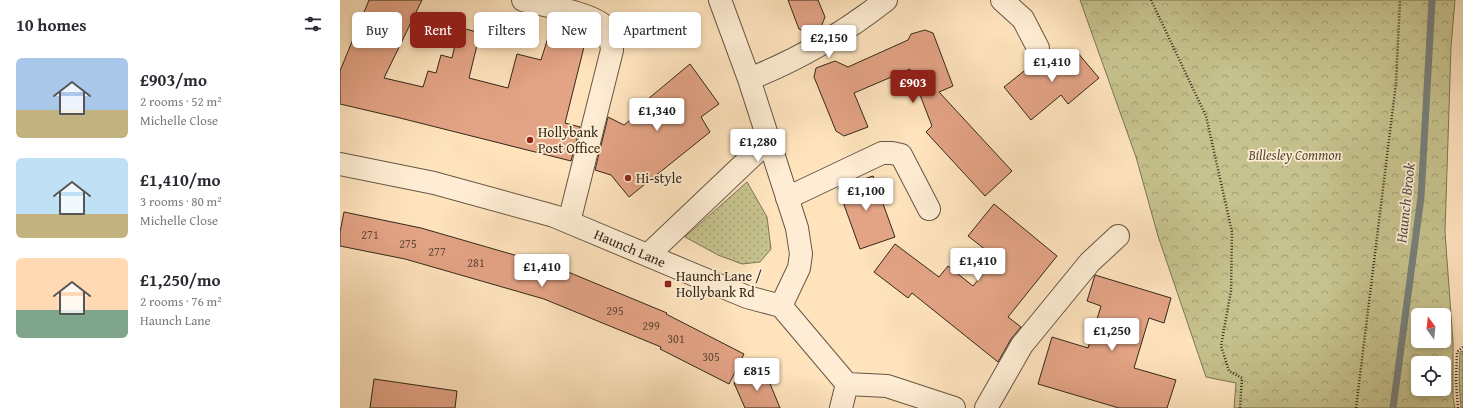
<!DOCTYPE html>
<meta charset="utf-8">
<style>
:root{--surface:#fff;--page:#f7f7f7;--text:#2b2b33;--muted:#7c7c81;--accent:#8f2418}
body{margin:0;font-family:"Gentium Book Plus",serif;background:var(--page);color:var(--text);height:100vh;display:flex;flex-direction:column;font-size:15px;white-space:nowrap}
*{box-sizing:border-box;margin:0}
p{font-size:13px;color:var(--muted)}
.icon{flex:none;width:22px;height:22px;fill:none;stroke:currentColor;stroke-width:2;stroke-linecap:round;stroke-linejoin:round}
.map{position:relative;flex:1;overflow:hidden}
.panel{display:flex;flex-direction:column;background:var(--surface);width:340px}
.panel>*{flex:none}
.banner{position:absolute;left:12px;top:12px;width:380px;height:36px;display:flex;gap:8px}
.needle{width:26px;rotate:345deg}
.controls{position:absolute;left:1071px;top:308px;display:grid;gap:8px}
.controls a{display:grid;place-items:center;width:40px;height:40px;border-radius:6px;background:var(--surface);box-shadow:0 2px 6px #0003;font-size:20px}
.price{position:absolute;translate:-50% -34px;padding:0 9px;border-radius:4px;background:#fff;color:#222;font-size:13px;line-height:26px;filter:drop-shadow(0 1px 2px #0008)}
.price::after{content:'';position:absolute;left:50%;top:24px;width:12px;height:9px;margin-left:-6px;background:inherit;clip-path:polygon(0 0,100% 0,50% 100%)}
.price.current{background:var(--accent);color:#fff}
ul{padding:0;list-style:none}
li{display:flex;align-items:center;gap:12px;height:100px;padding:0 16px}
li span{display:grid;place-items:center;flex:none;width:112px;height:80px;border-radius:6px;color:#555}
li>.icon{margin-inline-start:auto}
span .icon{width:48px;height:48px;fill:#fffc;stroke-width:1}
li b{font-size:17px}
h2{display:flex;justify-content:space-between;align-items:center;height:48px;padding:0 16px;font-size:17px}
.pill{padding:0 14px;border-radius:6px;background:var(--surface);box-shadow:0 2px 6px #0003;font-size:14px;line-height:36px}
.pill.current{background:var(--accent);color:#fff}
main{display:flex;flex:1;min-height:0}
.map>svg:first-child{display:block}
.grass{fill:url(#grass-dots);stroke:#7d7554}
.forest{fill:url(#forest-crowns);stroke:#7d7554;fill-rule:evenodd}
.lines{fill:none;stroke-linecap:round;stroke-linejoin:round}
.stream{stroke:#78807b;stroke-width:7}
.building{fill:#e3a385;stroke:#34281a}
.minor-casing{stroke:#665743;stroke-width:24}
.path{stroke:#34281a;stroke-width:2.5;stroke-dasharray:1 2;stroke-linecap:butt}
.minor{stroke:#feedd4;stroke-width:22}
.poi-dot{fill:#8f2418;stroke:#feedd4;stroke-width:1.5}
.labels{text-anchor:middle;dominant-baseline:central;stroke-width:3.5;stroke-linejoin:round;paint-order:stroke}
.number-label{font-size:12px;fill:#604735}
.poi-label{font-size:14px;fill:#34281a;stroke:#feedd4;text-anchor:start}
.park-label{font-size:14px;font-style:italic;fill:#584e37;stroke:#feedd4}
.street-label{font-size:14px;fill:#34281a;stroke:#feedd4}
.water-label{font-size:15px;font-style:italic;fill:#56544b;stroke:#feedd4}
</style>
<main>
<section class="panel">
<h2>10 homes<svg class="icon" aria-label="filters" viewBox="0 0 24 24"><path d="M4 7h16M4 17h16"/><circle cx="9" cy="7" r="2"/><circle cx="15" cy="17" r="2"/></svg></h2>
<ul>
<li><span style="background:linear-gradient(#a9c7e8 65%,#c2b280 0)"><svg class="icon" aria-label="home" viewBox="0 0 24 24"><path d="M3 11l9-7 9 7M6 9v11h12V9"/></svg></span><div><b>£903/mo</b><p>2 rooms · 52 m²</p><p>Michelle Close</p></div></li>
<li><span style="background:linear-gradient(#bfe0f5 70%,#c2b280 0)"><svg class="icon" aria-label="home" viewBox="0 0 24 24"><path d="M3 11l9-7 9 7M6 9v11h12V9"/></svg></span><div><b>£1,410/mo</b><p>3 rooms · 80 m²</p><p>Michelle Close</p></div></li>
<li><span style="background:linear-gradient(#ffd9b3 65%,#7fa58c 0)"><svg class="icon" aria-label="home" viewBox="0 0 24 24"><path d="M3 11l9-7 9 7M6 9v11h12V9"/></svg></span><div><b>£1,250/mo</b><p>2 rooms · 76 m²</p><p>Haunch Lane</p></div></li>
</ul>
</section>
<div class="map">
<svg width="1123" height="408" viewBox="0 0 1123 408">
<defs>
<pattern id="grass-dots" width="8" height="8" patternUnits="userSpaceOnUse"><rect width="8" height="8" fill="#c6c28d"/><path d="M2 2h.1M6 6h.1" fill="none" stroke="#a29e72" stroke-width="1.8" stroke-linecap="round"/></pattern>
<pattern id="forest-crowns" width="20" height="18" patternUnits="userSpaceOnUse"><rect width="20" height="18" fill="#c6c28d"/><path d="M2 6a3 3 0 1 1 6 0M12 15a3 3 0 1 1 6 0" fill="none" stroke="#a29e72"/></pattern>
</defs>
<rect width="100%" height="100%" fill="#fee3bd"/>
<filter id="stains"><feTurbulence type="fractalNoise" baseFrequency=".005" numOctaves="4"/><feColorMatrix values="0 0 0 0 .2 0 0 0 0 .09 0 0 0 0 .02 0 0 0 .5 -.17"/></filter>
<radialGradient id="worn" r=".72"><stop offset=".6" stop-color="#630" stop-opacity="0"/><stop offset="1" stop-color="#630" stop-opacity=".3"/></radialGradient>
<path class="grass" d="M407,182L427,217L431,249L420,262L402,264L378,255L345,237Z
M1123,351V408H1121L1119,380L1120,352Z"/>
<path class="forest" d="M740,0H1115L1111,47L1105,232L1113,342V397L1115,408H894L896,383L866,377L818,236L796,157ZM1078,315H1104V341H1078ZM1078,363H1104V389H1078Z"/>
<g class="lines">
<path class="stream" d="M1053,408L1081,197L1092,0"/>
</g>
<path class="building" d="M29,0H82L44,78L83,87L88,71L96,73L101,55L112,58L119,27L140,33L129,78L168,88L177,54L201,60L211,28L227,32L226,43L244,47L225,123L240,127L231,161L60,118L0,104V71Z
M448,0H478L485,17L481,27L467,33L459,29Z
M585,30L593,33L613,86L599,92L672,171L645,196L586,132L592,126L570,69L514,93L528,127L504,136L496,131L474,77L476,68L495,61L508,67L568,40L571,34Z
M725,51L737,52L759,78L728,104L721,95L691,120L664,87L688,68H703Z
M350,64L379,104L361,117L370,132L289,197L271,175L255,170L268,117L284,125L310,104L308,99Z
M533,176L555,237L520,249L498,188Z
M654,204L717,256L668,317L681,327L671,339L658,362L572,293L568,298L534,272L555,244L599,277L608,266L633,286L656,258L628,236Z
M4,212L81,228L216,267L327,313L326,314L404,354L389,384L320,349L321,347L204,299L65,259L0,246V232Z
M755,275L831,298L824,323L809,318L794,368L836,380L827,408H779L698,384L712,337L748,348L761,306L747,301Z
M424,369L440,408H405L394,383Z
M34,379L117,391L115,408H30Z"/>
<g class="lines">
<defs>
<path id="minor" d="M183,0C202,5 253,13 265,27C270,34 271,42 272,50L229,222
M380,0L409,79L457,228L461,254L459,268L441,306
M662,0L683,19L698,48
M409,79C458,60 505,32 546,0
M0,164L94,183L214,216L407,297L441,306L507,384L547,386L614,408
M447,198L542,153H552L561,155L589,209
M308,255L429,140
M501,408L507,384
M646,408L682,345L750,262L778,236"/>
</defs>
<use href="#minor" class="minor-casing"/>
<path class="path" d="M811,0L866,116L892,232L891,291L881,346L889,371L902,378L900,408
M1016,408L1056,83L1060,0
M1118,408L1116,381L1117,352L1123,347"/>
<use href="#minor" class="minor"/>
</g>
<g class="poi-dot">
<circle cx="190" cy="140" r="4"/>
<circle cx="288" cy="178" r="4"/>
<rect x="324" y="280" width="8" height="8" rx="2"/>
</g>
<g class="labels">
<g class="number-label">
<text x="30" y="234">271</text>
<text x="68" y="243">275</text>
<text x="97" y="251">277</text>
<text x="136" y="262">281</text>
<text x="275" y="310">295</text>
<text x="311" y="325">299</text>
<text x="336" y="338">301</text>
<text x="371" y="356">305</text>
</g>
<g class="poi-label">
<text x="198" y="132">Hollybank<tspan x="198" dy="16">Post Office</tspan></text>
<text x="296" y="178">Hi-style</text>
<text x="336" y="276">Haunch Lane /<tspan x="336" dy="16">Hollybank Rd</tspan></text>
</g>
<g class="park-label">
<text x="955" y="155">Billesley Common</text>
</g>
<g class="street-label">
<text transform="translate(290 248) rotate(23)">Haunch Lane</text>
</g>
<g class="water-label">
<text transform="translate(1065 203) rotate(-84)">Haunch Brook</text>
</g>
</g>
<rect width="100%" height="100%" filter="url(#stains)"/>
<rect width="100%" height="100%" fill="url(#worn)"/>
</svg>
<div class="controls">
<a><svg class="needle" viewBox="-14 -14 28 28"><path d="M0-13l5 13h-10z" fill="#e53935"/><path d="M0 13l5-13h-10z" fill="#7c7c81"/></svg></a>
<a><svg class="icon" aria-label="locate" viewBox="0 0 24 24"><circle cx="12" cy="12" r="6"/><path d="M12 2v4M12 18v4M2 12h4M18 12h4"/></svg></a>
</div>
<b class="price" style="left:489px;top:59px">£2,150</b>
<b class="price" style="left:712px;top:83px">£1,410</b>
<b class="price current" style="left:573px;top:104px">£903</b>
<b class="price" style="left:317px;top:132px">£1,340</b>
<b class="price" style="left:418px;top:163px">£1,280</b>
<b class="price" style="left:526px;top:212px">£1,100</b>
<b class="price" style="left:638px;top:282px">£1,410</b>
<b class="price" style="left:202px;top:288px">£1,410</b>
<b class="price" style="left:772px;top:352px">£1,250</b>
<b class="price" style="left:417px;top:392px">£815</b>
<div class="banner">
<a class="pill">Buy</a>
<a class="pill current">Rent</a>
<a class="pill">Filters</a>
<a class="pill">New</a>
<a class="pill">Apartment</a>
</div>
</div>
</main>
